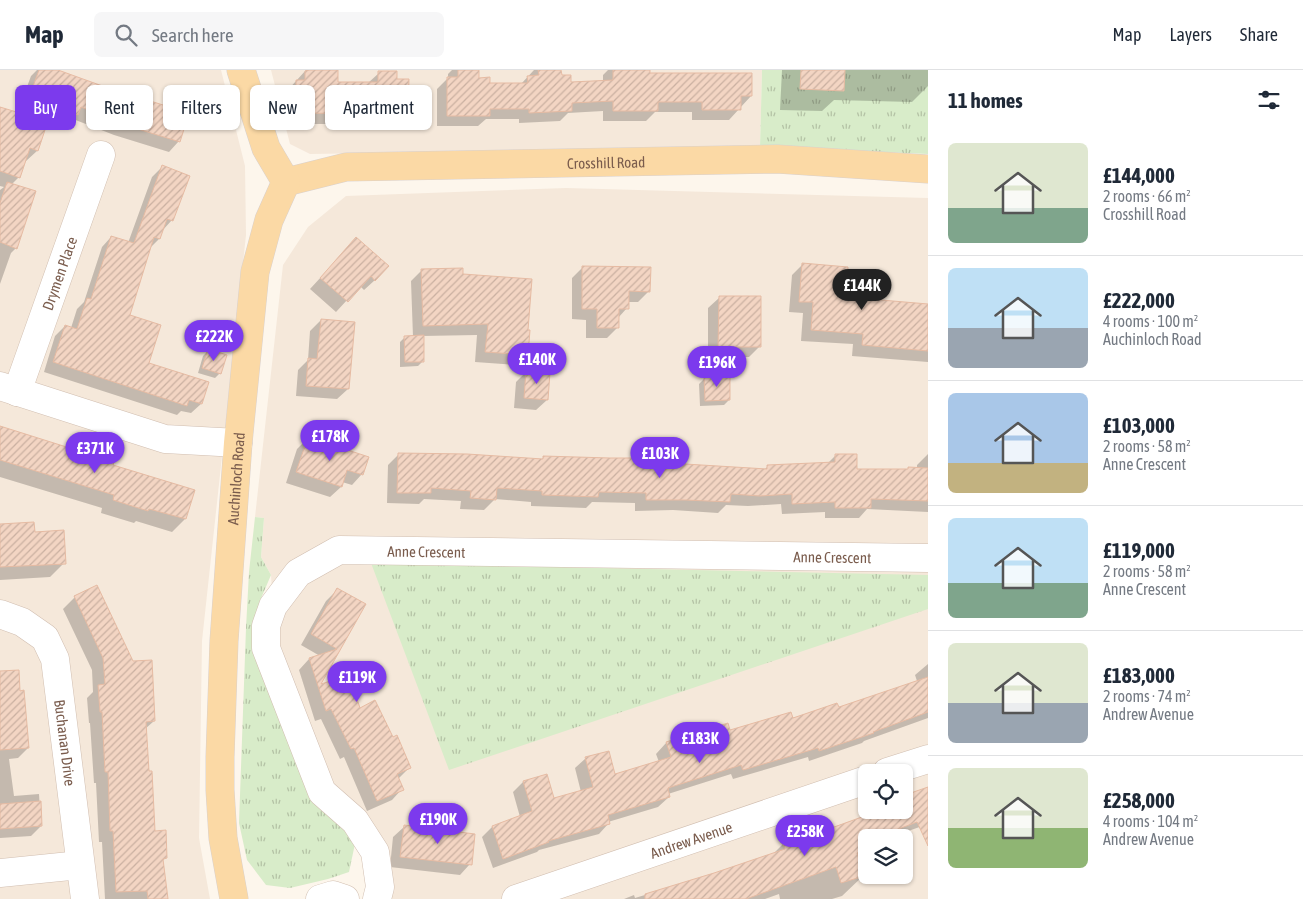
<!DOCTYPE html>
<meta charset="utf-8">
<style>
:root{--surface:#fff;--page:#f6f6f7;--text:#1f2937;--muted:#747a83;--line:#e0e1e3;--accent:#7c3aed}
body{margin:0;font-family:"Asap Condensed",sans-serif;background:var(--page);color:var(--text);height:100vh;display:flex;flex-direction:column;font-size:19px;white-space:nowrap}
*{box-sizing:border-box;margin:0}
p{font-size:16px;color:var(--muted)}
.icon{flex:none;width:28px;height:28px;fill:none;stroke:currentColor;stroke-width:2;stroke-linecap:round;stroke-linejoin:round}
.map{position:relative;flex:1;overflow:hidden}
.side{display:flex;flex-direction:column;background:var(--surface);width:375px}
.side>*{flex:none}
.hud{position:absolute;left:15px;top:15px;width:475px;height:45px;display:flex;gap:10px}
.controls{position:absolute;left:858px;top:694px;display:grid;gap:10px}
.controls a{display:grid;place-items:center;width:55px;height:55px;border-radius:8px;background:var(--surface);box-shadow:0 1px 4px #0004;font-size:25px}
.price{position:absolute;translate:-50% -42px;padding:0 11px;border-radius:18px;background:var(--accent);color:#fff;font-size:16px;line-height:32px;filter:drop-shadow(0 1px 2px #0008)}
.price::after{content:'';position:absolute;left:50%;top:30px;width:15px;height:11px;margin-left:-8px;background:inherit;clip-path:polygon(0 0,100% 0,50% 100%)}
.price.on{background:#222;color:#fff}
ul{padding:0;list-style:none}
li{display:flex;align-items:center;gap:15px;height:125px;padding:0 20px}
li+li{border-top:1px solid var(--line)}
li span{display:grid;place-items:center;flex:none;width:140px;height:100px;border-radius:8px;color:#555}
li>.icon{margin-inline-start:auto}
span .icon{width:60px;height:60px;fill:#fffc;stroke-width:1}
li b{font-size:21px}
h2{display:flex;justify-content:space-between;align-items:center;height:60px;padding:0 20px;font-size:21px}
.tag{padding:0 18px;border-radius:8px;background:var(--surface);box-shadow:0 1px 4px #0004;font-size:18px;line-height:45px}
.tag.on{background:var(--accent);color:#fff}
header{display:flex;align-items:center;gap:30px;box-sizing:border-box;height:70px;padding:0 25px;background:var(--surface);border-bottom:1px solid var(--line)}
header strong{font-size:24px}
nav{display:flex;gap:28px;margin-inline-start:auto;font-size:18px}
.search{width:350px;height:45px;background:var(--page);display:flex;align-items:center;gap:12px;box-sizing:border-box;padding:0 18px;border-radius:8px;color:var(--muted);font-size:19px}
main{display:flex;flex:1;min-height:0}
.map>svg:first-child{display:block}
.residential{fill:#f5e8da;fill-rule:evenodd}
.grass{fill:url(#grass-tufts)}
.shadow{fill:#0003}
.building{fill:url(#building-hatch);stroke:#e6bba3}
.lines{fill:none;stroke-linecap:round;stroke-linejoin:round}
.minor-casing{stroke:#d1beb0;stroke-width:29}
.major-casing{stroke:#dad1cd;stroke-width:29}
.minor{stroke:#fff;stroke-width:28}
.major{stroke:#fbd9a5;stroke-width:28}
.labels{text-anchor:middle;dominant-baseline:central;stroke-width:5;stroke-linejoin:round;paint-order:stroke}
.street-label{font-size:15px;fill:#7a5c4d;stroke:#fffaf3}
</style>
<header>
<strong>Map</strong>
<div class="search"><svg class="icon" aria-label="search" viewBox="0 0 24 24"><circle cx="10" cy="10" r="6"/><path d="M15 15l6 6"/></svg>Search here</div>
<nav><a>Map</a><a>Layers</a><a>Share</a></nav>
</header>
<main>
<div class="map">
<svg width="928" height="829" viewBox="0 0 928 829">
<defs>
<pattern id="grass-tufts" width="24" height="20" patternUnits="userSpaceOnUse" patternTransform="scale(1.25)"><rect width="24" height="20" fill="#d8ecc9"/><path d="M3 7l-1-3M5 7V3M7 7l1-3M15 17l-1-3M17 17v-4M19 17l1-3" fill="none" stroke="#b4c2a5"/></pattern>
<pattern id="building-hatch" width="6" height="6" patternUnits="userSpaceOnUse" patternTransform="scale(1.25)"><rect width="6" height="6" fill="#f3d5c3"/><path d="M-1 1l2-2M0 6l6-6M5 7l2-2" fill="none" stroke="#cab0a1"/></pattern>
</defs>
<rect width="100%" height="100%" fill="#fdf6ec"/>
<path class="residential" d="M0,0H221L245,96L246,165L202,571L199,768L210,829H0Z
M271,0H762L760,77L310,84L290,74Z
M566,118L928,128V829H377L375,782L322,722L266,578L273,536L271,505L261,487L264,448L255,447L283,195L308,157L346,126ZM866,702H904V740H866ZM866,768H904V805H866Z"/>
<path class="grass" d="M762,0H928V84L760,77Z
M255,447L264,448L261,487L271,505L259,533L256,559L356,769L349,802L328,809L290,818L266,815L247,790L239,753L246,558L249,502Z
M371,493L928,505V539L449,700Z"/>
<path class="shadow" d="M37,0H54L179,71L169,82L114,65L73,49L66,55L48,48L37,81L26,91H24L19,107L11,115L16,178L11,183L0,214V120L4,117L0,116V38L17,44L31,6Z
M306,0H337L336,13H368L379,3L396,10L407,43L396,54H286V22Z
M452,0H477L478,9L489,15L521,14L534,0H560V6L570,13L603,11V5L608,0H649V4L751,26L729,50H692V42H655L646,51H603V41L568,43L560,51L519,53V49H486L478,56H437V19L448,8V4Z
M782,0H928V16L912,32L834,30L822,41L780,40Z
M162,97L172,150L162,161L159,169L149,179L129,246L148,294L201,334L191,343L181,341L177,345L44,302L55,266L65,256L71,258L77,239L84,232L102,177L111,167L128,173L152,107Z
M356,169L375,210L364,220L360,216L336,242L310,219Z
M802,195L844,228L928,235V292L852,286L853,274L801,271L803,243L789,242L792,205Z
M582,198L649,221L638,232H627V238L618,248V257L607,268H586V250L572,249V208Z
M422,200L462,205L526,261L527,285L516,295L475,292L477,265L422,266L423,291L418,296L400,297V272L405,267H413L411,211Z
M719,228L760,276L749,287H708V238Z
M321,250L348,319L337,329L296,326L298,300L308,290L310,261Z
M208,281L220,303L215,308L198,303L203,286Z
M527,301L547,330L536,340L514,338L516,312Z
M704,309L729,330L724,335L700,336L699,314Z
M0,359L112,396L194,421L185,449L172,462L136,451L134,453L101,443L102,438L0,407Z
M308,368L362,404L352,415L342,412L341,417L330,427L286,413L297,379Z
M928,384V442L867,439L859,448H825V442L782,444L781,434L748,436L726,435L718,443L673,440L635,441V433L592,432L586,438L531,436V432L495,429L484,440L460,439L461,431L424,429L419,434L387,433L388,395L398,385L541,390L544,387L764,400L768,396L827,394L835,386L855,401L917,399V395Z
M0,455L34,463L64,493L50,507L0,510Z
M337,520L364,535L319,616L409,698L398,709L402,719L392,730L367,741L344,687L340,689L321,649L315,651L299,600L309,589L320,586L301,575L326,531Z
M75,527L154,651L145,659L154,762L166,788L162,791L166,829H105L102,772H99L96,713H94L90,653H89L87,628L93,622L92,600L63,539Z
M928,594V648L864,671L862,673L809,691L808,687L733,709L731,704L668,724L669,727L658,737L608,752L609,753L599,764L539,780L537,782L493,798L482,767L492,757L520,747L513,722L523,712L553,729L581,722L575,698L586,688L614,705L659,692L656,684L666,673L838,639L917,611L915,605Z
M0,603L19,622L28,678L18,688L9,689L14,726L39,724L41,756L31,766L0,768Z
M928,719V754L897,765L866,768V785L857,788L863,806L842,826L832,829H780L779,824L765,829H624L634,825L635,828L714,804L772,785L783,774L884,740H904V729L906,726Z
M404,757L470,794L460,805L390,797L393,767Z"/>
<path class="building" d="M39,0H58L133,27L134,26L189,43L180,72L125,55L81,37L78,45L53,36L38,81L30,78L20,108L0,101V37L23,44Z
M309,0H338V12H378V1H397V9H409L408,44L296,43V10H305V1Z
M458,0H479V8L490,7V13H528L527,6L539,5L538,0H561L562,5H571V12L613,10V0H650V3H752V26H741V40H702V32H658V41H613V31L572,33V41L529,43V39H490V46H447V7H458Z
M801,0H845L844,21L800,19Z
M162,95L190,106L173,151L167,149L160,169L154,167L130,245L161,255L149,293L209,312L202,334L189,330L187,336L53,292L65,255L77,259L87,228L91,229L111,166L134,173Z
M7,112L36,121L17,179L0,172V133Z
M356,167L389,196L375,211L371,206L348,232L320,208Z
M802,193L848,197L846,227L928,234V281L862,275L863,264L811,260L813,232H799Z
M582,196L651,197L650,222L629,221V239H619V258H597V239H582Z
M463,198V204L532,209L528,260H530L528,285L485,282L488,254L423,256L421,199Z
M719,226H761V277H718Z
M321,249L355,252L349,319L306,316L308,288L317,289Z
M424,265V292H405L404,266Z
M208,279L227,285L221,304L202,298Z
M526,300L550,302L548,330L524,328Z
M730,306V330L705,331L704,307Z
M0,356L114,392L113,395L195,420L186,449L149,439L148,441L113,430L114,425L0,390Z
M308,367L369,387L363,405L347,400L342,417L296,402Z
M398,383L467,384L543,389V386L610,388H685V394L767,399V395L835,392V384H857V399H908V397L928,398V431L871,429V438H835V432L792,434V424L760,426L731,424L730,432L685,430H646V423L599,422L598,427L542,425V421L497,418L496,430L470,428L471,421L431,418V423H397Z
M34,452L35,462L64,460L66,494L0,497V454Z
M97,515L133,591L152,590L155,651L146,652L149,701H152L155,761L166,760L167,788L163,789L168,829H148L147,821L116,822L113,761H110L108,702H105L102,642H100L98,615L105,614L103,588L74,526Z
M337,518L366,534L321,614L349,605L360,638L375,630L393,667L397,665L411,698L397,704L404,720L377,731L354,678L351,679L331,639L326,641L309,588L337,579L311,564Z
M19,600L20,621L24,620L29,678L0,680V601Z
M928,607V642L873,662L874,663L819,681L818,678L743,700L741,695L668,718L670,727L608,745L610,754L548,771L549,772L503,789L492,756L532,741L523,711L547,704L554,728L593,717L585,687L609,681L615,704L671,687L666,672L728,653L730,660L791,642L793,648L837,633L839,637Z
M928,717V776L917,752L896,760L899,768H866V779L857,783L864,806L841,813L836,797L746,829H645V824L714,803L785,779L782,773L825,758L826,760L881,740H912L905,725Z
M41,731L42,756L0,759V734Z
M404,755L475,764L472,795L400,787Z"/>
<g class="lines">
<defs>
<g id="minor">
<path d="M0,316L165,369L238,373"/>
<path id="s1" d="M17,322L101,85"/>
<path id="s2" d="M0,544L22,552L45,568L55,589L85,829"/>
<path d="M887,702L928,689"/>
<path d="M0,803L80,795"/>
<path d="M320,829L333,825L345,829"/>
<path id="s3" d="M377,829L380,817L375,782L355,751L322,722L266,578V556L273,536L298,503L339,480L928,488"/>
<path id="s4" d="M516,829L866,710"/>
</g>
<g id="major">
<path id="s5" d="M286,112L346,97L777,89L928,99"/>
<path id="s6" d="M234,829L223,768L220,720V687L224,571L238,373L255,202L269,150L286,112L266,78L241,0"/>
</g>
</defs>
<use href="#minor" class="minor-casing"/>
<use href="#major" class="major-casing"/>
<use href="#minor" class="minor"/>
<use href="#major" class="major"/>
</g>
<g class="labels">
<g class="street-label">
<text stroke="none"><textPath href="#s5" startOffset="322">Crosshill Road</textPath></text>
<text stroke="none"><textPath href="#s1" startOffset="126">Drymen Place</textPath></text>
<text stroke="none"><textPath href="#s6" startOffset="422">Auchinloch Road</textPath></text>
<text stroke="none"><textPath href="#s3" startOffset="502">Anne Crescent</textPath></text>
<text stroke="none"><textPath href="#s3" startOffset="908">Anne Crescent</textPath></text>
<text stroke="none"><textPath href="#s2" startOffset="159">Buchanan Drive</textPath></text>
<text stroke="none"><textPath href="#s4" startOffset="185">Andrew Avenue</textPath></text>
</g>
</g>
</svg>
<div class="controls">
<a><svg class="icon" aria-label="locate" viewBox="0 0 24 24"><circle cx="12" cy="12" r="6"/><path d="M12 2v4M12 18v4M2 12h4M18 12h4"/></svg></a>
<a><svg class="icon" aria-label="layers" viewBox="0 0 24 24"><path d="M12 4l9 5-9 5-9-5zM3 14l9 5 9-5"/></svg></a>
</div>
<b class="price on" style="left:862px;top:241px">£144K</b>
<b class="price" style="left:214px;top:292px">£222K</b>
<b class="price" style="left:537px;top:315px">£140K</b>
<b class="price" style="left:717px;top:318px">£196K</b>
<b class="price" style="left:330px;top:392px">£178K</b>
<b class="price" style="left:95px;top:404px">£371K</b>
<b class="price" style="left:660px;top:409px">£103K</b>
<b class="price" style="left:357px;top:633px">£119K</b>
<b class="price" style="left:700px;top:694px">£183K</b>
<b class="price" style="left:438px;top:775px">£190K</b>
<b class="price" style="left:805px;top:787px">£258K</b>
<div class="hud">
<a class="tag on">Buy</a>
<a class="tag">Rent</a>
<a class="tag">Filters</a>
<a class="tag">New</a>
<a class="tag">Apartment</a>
</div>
</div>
<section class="side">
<h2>11 homes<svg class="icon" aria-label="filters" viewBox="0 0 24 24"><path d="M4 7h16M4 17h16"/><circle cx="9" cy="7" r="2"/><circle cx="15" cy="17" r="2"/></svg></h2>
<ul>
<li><span style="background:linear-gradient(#dfe7d0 65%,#7fa58c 0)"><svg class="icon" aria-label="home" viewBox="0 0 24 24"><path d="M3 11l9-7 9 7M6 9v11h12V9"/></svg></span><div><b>£144,000</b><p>2 rooms · 66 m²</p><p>Crosshill Road</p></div></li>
<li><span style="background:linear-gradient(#bfe0f5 60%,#9aa5b1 0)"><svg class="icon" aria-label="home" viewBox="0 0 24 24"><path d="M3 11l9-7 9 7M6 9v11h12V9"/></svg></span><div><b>£222,000</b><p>4 rooms · 100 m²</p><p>Auchinloch Road</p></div></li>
<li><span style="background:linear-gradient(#a9c7e8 70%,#c2b280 0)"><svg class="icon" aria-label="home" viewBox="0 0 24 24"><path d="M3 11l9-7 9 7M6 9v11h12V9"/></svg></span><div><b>£103,000</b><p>2 rooms · 58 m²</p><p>Anne Crescent</p></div></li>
<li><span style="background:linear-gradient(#bfe0f5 65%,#7fa58c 0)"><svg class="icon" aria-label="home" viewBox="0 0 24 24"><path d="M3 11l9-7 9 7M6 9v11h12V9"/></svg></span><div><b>£119,000</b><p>2 rooms · 58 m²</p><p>Anne Crescent</p></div></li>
<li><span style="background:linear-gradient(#dfe7d0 60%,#9aa5b1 0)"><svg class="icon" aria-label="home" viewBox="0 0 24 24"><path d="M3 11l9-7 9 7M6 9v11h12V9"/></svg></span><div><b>£183,000</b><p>2 rooms · 74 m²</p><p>Andrew Avenue</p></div></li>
<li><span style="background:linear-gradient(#dfe7d0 60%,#8fb573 0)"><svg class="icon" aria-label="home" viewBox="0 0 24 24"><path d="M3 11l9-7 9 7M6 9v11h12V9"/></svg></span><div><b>£258,000</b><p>4 rooms · 104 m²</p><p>Andrew Avenue</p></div></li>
</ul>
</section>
</main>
